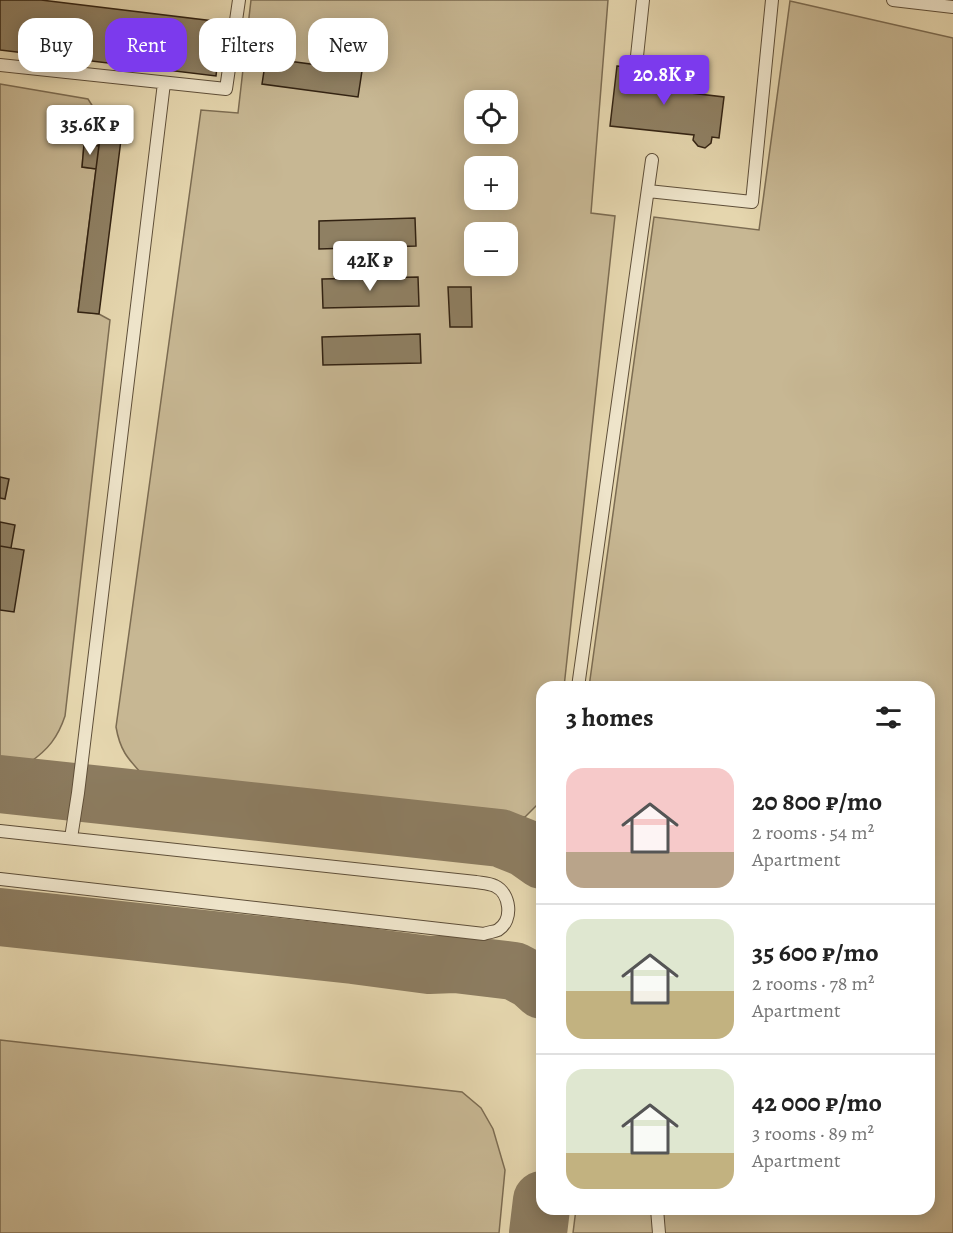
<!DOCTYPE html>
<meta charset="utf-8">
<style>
:root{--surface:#fff;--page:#f6f6f6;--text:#222;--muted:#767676;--line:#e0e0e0;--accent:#7c3aed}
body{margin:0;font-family:Alegreya,serif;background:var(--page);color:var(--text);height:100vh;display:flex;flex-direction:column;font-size:22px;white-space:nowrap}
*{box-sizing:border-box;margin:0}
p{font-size:20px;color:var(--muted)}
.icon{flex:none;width:33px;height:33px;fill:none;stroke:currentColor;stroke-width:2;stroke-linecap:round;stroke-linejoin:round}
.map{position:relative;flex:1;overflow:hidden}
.side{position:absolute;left:536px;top:681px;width:399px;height:534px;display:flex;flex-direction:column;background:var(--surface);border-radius:18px;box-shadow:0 3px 15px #0003}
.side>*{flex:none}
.banner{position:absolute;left:18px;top:18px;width:428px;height:54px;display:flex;gap:12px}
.fabs{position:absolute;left:464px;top:90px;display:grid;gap:12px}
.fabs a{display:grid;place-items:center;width:54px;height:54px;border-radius:12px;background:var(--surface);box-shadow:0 3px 15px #0003;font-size:30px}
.price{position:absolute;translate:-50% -51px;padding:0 14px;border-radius:6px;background:#fff;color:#222;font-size:20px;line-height:39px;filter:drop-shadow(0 2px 3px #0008)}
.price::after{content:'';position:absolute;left:50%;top:36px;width:18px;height:14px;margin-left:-9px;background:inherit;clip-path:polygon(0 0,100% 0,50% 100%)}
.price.active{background:var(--accent);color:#fff}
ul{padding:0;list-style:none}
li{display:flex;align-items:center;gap:18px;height:150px;padding:0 30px}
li+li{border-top:2px solid var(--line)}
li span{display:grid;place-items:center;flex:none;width:168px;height:120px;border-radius:18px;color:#555}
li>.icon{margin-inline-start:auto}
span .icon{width:72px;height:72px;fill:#fffc;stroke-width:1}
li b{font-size:26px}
h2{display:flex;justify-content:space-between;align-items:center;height:72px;padding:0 30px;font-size:26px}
.pill{padding:0 21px;border-radius:18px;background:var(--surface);box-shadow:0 3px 15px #0003;font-size:21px;line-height:54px}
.pill.active{background:var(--accent);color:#fff}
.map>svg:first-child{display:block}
.green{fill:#c7b793;stroke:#7c6c52;stroke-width:1.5;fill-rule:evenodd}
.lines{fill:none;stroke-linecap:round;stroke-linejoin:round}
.taxiway{stroke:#8c7c60;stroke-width:58}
.building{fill:#8f8063;stroke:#322212;stroke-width:1.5}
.lane-casing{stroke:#5f4f39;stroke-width:14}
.lane{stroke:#eee4ca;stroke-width:12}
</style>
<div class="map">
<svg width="953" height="1233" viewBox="0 0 953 1233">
<rect width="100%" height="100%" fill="#e5d6ae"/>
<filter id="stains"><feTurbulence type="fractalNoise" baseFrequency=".00333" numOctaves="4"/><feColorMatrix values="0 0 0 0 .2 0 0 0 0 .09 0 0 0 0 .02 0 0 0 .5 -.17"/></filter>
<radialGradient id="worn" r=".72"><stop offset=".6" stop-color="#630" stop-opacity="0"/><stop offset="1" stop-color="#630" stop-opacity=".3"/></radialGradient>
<path class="green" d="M251,0H608L591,213L615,216L564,687H542L541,801L525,817L143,775C127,758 120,750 116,727L201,110L238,113ZM474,100H507V134H474ZM474,166H507V200H474ZM474,232H507V266H474Z
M790,1L953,38V1233H573L576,1209H928V687H589L654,217L759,230Z
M0,84L88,99L102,121L99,146L84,145L82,167L96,169L78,311L99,314L110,320L65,716C58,737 48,750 30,762L0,759Z
M0,1040L462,1092L481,1108L493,1129L505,1170L499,1233H0Z"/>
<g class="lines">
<path class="taxiway" d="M0,784L500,838L525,848L542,860
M0,917L353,955L429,965L455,964L514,971L531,980L542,990
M538,1233L542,1200"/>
</g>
<path class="building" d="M0,0H41L222,22L216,76L0,50Z
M266,58L362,71L358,97L262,84Z
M617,66L676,73L674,91L724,97L719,138L712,137L711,143L705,148L698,146L693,140L694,135L610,126Z
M102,121L123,124L99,314L78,312Z
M84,144L99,146L96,169L82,167Z
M415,218L416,246L319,249V221Z
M418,277L419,306L323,308L322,279Z
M448,287H471L472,327H450Z
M420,334L421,363L323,365L322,337Z
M0,477L9,479L5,499L0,498Z
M0,522L15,525L11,548L0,546Z
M0,546L24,550L14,612L0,610Z"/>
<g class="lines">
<defs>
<path id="lane" d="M893,0L953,7
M637,56L643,0
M0,65L226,89L239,0
M648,191L752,202L772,0
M578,687L652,160
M0,831L476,882C481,883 489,883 495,886C510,893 514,920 498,930C494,932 488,932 484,934L0,879
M71,838L78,793L164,83
M657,1209L659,1233"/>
</defs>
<use href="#lane" class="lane-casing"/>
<use href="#lane" class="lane"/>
</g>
<rect width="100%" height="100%" filter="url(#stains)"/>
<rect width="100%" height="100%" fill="url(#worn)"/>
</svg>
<div class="fabs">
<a><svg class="icon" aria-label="locate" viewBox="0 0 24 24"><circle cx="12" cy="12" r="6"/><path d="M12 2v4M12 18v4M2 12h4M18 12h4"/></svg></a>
<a>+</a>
<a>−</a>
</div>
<b class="price active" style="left:664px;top:106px">20.8K ₽</b>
<b class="price" style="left:90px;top:156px">35.6K ₽</b>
<b class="price" style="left:370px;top:292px">42K ₽</b>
<div class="banner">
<a class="pill">Buy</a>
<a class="pill active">Rent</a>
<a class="pill">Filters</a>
<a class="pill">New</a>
</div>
<section class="side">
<h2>3 homes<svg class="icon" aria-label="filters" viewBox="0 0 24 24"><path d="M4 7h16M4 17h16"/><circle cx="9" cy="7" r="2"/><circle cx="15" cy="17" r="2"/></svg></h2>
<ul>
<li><span style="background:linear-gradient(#f6c9c9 70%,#b9a48a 0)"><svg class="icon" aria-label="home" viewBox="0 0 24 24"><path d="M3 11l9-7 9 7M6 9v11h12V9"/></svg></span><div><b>20 800 ₽/mo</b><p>2 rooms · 54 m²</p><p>Apartment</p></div></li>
<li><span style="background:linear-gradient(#dfe7d0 60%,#c2b280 0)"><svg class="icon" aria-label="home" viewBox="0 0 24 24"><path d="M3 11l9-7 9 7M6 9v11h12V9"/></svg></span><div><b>35 600 ₽/mo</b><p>2 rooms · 78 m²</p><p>Apartment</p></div></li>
<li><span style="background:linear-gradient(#dfe7d0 70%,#c2b280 0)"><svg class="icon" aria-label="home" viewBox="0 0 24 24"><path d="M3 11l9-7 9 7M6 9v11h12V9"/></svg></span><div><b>42 000 ₽/mo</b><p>3 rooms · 89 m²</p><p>Apartment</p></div></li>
</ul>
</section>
</div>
